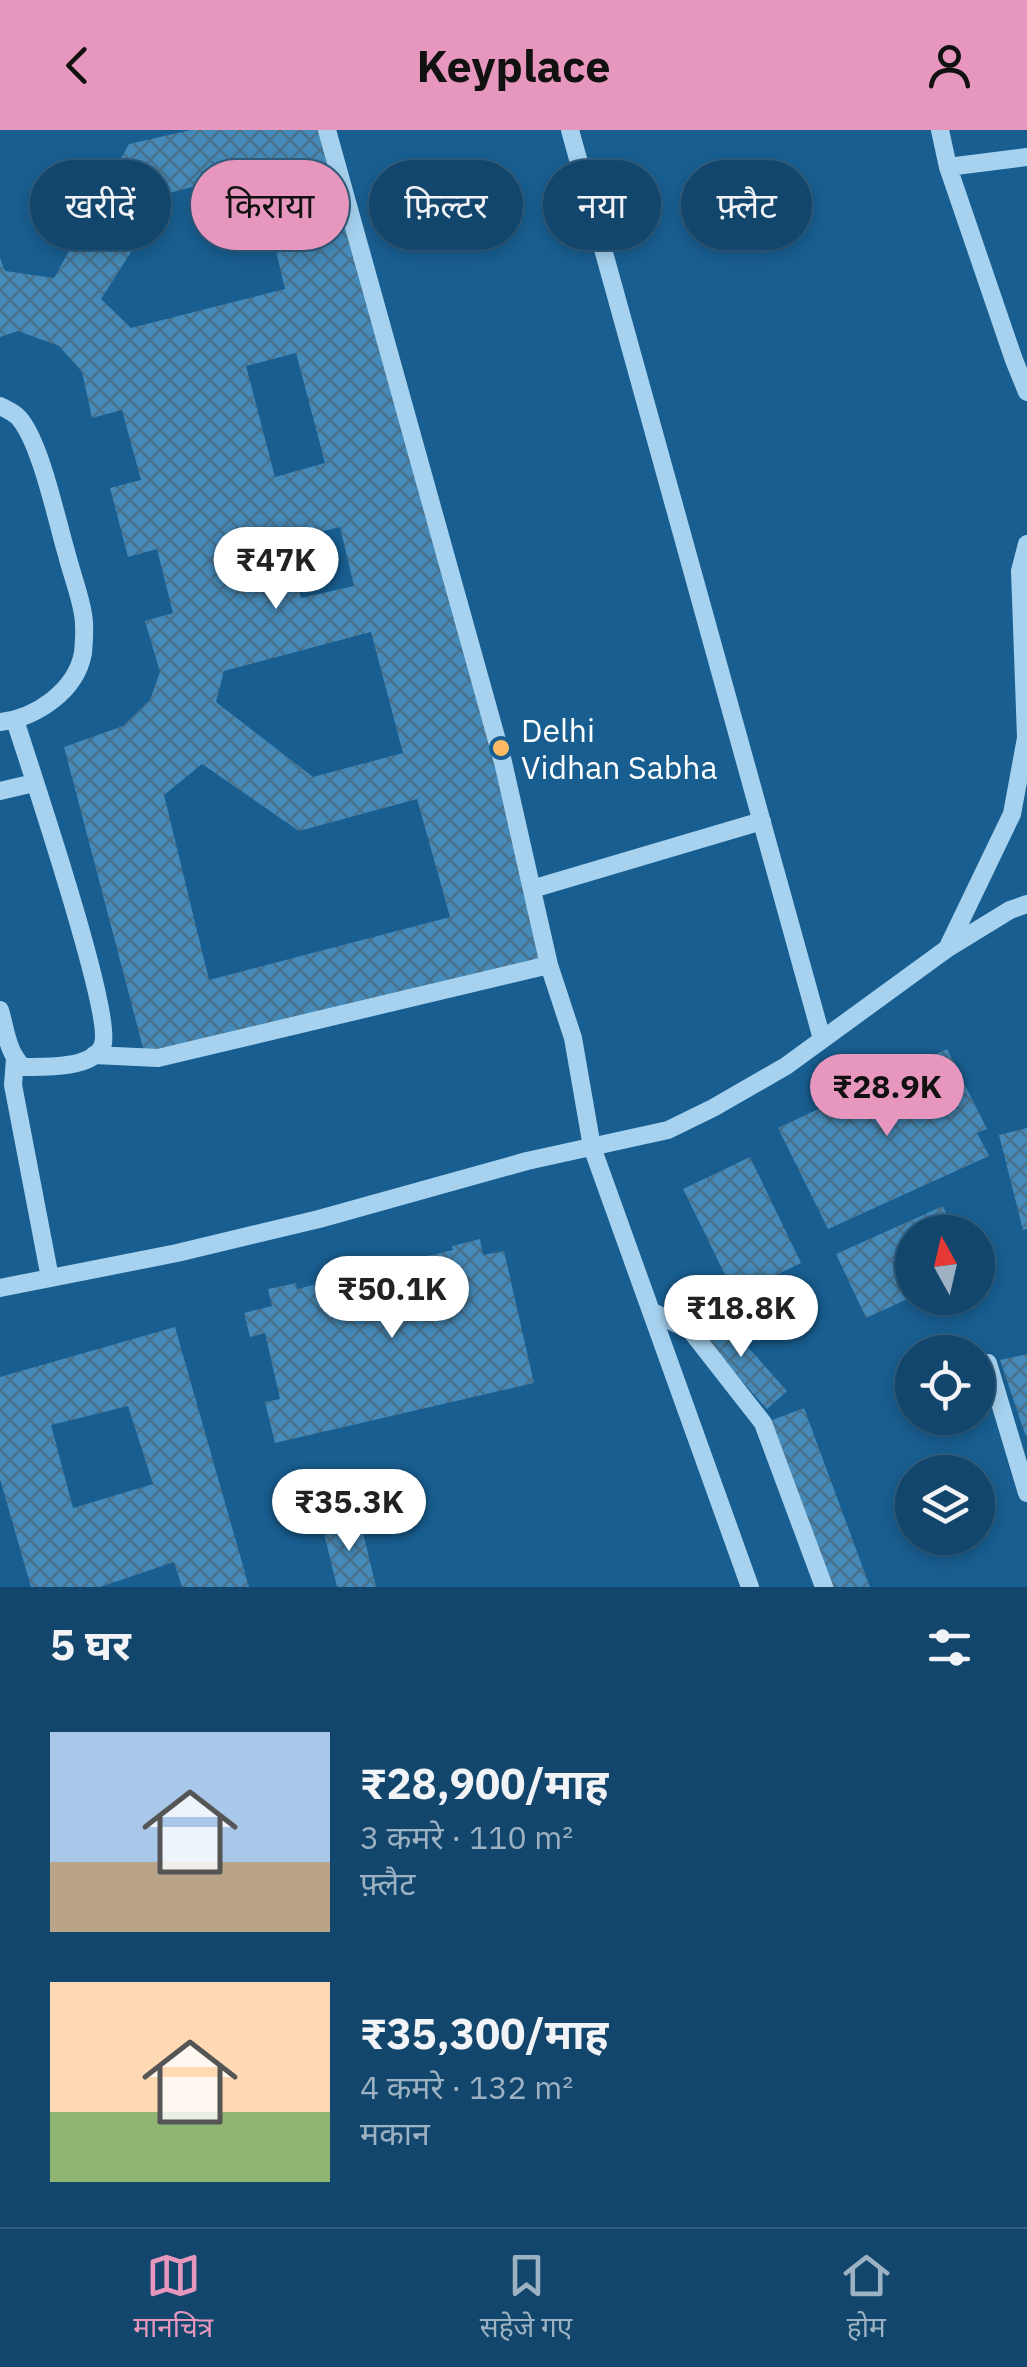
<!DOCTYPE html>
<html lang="hi">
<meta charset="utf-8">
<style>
:root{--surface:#12466c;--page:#1f5074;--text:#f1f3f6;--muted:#9cb1c2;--line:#315e7f;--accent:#e797bd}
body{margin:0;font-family:"IBM Plex Sans","Noto Sans Devanagari",sans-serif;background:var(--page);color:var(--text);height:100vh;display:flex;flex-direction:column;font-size:38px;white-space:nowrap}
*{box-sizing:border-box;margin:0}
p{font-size:32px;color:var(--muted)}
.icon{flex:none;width:55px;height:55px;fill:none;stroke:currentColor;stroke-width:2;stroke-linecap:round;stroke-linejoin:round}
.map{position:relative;height:1457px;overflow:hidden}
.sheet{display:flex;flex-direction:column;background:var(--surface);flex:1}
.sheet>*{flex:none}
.top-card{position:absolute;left:30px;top:30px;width:968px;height:90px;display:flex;gap:20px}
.needle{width:65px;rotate:352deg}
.controls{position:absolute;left:895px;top:1085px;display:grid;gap:20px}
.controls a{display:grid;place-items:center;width:100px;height:100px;border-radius:50%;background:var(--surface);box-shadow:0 5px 15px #0003,0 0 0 2px var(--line);font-size:50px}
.price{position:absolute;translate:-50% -85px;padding:0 22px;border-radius:35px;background:#fff;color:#222;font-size:32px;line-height:65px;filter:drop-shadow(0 2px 5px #0008)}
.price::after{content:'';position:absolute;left:50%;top:60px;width:30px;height:22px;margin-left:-15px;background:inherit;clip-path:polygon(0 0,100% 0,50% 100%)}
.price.active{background:var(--accent);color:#111}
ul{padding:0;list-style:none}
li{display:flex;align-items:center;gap:30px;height:250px;padding:0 50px}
li span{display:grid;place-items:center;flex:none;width:280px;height:200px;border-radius:0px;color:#555}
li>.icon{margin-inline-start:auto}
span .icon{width:120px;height:120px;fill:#fffc;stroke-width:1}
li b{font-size:42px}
h2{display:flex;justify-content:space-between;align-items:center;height:120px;padding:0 50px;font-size:42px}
.pill{padding:0 35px;border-radius:45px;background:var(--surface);box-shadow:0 5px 15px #0003,0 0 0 2px var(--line);font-size:35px;line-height:90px}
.pill.active{background:var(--accent);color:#111}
header{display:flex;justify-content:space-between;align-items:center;height:130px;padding:0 50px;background:var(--accent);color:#111;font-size:45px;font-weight:700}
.dock{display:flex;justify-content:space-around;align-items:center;height:140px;border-top:2px solid var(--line);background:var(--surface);font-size:28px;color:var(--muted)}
.dock a{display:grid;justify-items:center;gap:5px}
.dock .active{color:var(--accent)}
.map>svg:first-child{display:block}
.building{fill:url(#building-cross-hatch);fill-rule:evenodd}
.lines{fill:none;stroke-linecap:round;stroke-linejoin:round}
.minor{stroke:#a6d2ef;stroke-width:18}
.poi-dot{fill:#ffbb64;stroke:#185e90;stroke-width:4}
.labels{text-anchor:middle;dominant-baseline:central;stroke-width:8;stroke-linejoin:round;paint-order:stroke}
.poi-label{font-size:32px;fill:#fff;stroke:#185e90;text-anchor:start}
</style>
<header><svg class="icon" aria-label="back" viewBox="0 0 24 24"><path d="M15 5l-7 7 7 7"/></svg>Keyplace<svg class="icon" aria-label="person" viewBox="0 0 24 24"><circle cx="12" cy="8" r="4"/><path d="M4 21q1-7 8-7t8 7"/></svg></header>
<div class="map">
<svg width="1027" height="1457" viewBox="0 0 1027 1457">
<defs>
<pattern id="building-cross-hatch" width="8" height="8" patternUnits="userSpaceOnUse" patternTransform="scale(2.5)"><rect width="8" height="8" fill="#458ab9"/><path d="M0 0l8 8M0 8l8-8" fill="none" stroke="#48718d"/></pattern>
</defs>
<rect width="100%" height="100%" fill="#185e90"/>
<path class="building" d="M191,0H335L552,828L147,933L64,617L123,596L150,570L160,542L145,491L173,483L157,419L128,427L110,358L141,350L122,280L92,288L82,242L59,216L18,201L0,207V128L5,141L54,148L129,14ZM257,40L285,159L131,198L101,169L169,63ZM296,223L325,333L275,347L246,236ZM340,397L354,456L301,468L287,410ZM371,502L403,623L313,647L216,572L224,541ZM202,634L299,701L417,669L450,787L209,850L164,665Z
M947,919L987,999L977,1003L989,1026L828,1099L778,998Z
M1027,998V1099L1023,1100L999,1005Z
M750,1027L801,1133L735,1165L683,1059Z
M943,1076L954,1102H912V1167L866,1188L836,1124Z
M480,1109L483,1125L504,1121L534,1253L275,1313L265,1272L280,1269L265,1203L250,1207L244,1183L272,1176L268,1159L296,1153L297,1159L346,1147V1145L453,1120L452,1116Z
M715,1180L787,1261L767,1279L695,1198Z
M175,1197L249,1457H182L174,1432L100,1457H31L0,1349V1247ZM128,1276L153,1354L73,1378L51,1295Z
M1027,1224V1307H1026L1000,1230Z
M804,1278L870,1457H829L767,1292Z
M359,1386L376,1457H337L322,1395Z"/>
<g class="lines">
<path class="minor" d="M327,0L503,632L549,835L573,908L592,1017L750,1457
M570,0L822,909
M940,0L948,37L1027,27
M948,37L1014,230L1027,262
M0,276C6,279 15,283 19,288C41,313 57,392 67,425C72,445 80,465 83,484C85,495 84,512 83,523C76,561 36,588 0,592
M0,661L34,653
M532,759L762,691
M948,817L1012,684L1026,608L1020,441L1027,414
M0,880C6,900 7,922 23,937C43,937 91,939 102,917C116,890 29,635 15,590
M94,925L158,928L549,835
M15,929L13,955L50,1148
M0,1158L177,1123L319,1089L527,1031L668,1000L713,978L786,936L948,818L1010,780L1027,774
M651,1181L691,1201L763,1293L824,1457
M988,1233L1027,1363"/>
</g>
<circle class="poi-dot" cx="501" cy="618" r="10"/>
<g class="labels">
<g class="poi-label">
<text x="521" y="600">Delhi<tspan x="521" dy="37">Vidhan Sabha</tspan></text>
</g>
</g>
</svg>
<div class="controls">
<a><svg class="needle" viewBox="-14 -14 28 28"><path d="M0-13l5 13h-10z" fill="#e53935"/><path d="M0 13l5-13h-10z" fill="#9cb1c2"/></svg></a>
<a><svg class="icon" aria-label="locate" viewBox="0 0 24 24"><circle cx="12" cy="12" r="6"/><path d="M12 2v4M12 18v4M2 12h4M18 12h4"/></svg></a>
<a><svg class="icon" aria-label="layers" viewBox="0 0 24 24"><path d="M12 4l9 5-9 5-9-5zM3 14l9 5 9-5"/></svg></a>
</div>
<b class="price" style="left:276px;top:482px">₹47K</b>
<b class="price active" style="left:887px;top:1009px">₹28.9K</b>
<b class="price" style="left:392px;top:1211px">₹50.1K</b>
<b class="price" style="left:741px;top:1230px">₹18.8K</b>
<b class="price" style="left:349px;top:1424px">₹35.3K</b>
<div class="top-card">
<a class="pill">खरीदें</a>
<a class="pill active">किराया</a>
<a class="pill">फ़िल्टर</a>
<a class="pill">नया</a>
<a class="pill">फ़्लैट</a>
</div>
</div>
<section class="sheet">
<h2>5 घर<svg class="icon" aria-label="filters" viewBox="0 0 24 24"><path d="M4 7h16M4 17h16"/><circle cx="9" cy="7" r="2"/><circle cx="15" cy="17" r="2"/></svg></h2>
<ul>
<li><span style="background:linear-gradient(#a9c7e8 65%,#b9a48a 0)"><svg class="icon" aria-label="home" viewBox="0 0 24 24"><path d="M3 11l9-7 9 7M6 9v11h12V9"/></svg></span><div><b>₹28,900/माह</b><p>3 कमरे · 110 m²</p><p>फ़्लैट</p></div></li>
<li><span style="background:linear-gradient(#ffd9b3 65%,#8fb573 0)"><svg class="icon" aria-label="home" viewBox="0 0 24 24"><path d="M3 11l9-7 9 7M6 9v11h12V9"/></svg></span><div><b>₹35,300/माह</b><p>4 कमरे · 132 m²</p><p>मकान</p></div></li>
</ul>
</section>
<nav class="dock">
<a class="active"><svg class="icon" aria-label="map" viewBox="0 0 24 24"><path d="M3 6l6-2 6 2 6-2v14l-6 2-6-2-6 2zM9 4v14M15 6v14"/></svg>मानचित्र</a>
<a><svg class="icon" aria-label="saved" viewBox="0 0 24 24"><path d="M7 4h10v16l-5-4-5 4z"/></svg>सहेजे गए</a>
<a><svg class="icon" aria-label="home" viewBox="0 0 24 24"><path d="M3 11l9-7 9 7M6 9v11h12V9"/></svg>होम</a>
</nav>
